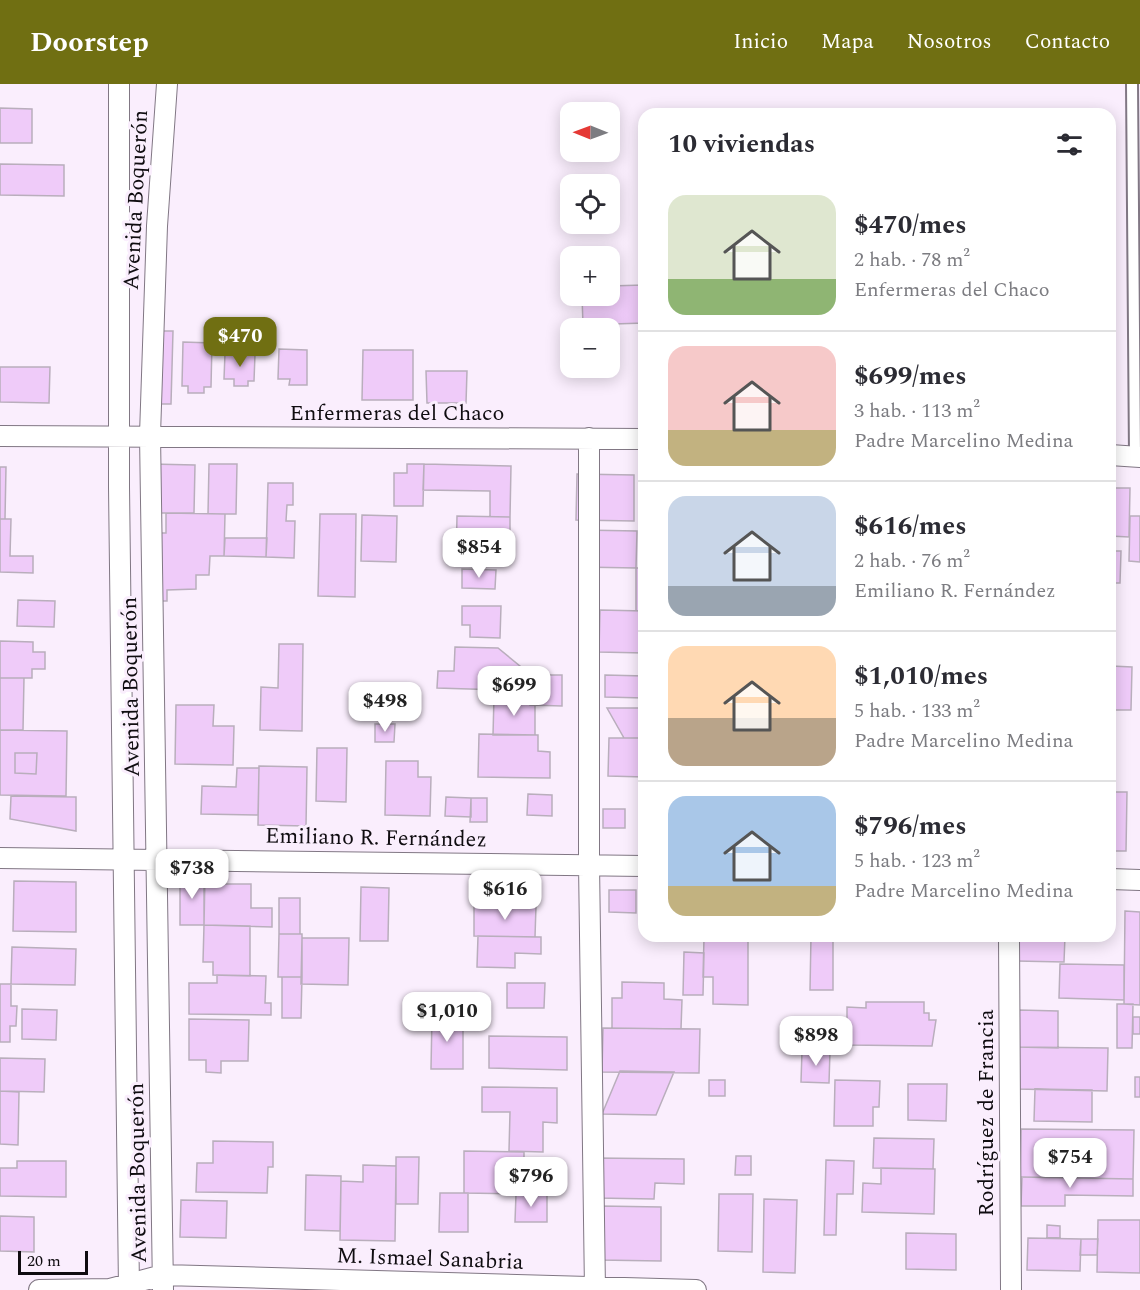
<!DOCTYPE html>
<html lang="es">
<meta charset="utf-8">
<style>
:root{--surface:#fff;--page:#f2f2f3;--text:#2b2b33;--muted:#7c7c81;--line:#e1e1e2;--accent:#706f12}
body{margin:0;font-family:Spectral,serif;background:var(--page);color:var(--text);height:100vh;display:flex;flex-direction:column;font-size:22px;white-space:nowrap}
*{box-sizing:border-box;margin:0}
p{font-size:20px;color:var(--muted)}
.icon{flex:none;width:33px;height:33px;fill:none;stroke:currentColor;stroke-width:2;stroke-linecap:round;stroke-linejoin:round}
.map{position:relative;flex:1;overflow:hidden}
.drawer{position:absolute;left:638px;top:24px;width:478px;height:834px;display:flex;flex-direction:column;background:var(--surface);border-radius:18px;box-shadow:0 3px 15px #0003}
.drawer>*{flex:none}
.needle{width:39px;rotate:271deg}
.buttons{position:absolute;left:560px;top:18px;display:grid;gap:12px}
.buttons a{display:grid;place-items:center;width:60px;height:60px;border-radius:12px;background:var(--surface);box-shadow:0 3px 15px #0003;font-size:30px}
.scale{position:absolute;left:18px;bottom:15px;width:70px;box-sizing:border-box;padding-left:6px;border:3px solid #0f0c10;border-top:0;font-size:16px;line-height:21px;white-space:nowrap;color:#0f0c10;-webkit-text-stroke:4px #faeefd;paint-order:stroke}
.price{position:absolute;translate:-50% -51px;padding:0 14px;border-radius:12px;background:#fff;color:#222;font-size:20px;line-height:39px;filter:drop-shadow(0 2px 3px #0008)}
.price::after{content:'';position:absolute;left:50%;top:36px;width:18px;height:14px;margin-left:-9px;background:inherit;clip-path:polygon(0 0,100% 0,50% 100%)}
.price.on{background:var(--accent);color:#fff}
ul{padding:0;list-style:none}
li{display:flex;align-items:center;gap:18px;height:150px;padding:0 30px}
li+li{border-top:2px solid var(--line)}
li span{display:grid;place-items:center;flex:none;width:168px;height:120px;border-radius:18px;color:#555}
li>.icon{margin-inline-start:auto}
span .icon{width:72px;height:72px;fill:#fffc;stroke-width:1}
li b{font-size:26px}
h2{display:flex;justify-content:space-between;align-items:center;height:72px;padding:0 30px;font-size:26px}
header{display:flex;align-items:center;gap:36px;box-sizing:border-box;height:84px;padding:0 30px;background:var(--accent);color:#fff}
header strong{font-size:28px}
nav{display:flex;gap:33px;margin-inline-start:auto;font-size:21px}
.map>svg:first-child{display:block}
.building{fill:#efcbf9;stroke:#b9aebc;stroke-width:1.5;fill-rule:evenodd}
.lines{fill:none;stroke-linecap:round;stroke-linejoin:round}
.service-casing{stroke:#817784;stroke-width:14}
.minor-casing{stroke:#817784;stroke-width:22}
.service{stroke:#fff;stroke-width:10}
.minor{stroke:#fff;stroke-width:20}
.labels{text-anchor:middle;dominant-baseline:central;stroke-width:6;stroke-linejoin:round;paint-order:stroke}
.street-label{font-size:22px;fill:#0f0c10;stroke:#faeefd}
</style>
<header>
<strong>Doorstep</strong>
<nav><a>Inicio</a><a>Mapa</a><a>Nosotros</a><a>Contacto</a></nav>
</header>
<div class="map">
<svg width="1140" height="1206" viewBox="0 0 1140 1206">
<rect width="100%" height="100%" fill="#faeefd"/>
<path class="building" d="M0,24L32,25V59H0Z
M0,80L64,81V112L0,111Z
M644,201V239L583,241L582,212H609V202Z
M218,238L262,239L261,257L217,256Z
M155,247H173L171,320H153Z
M183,258L212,259L211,303H204V309H188V302H182Z
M279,265L307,266V301H289L290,295H278Z
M363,266H413V316H362Z
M225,269L255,270L254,297H248V302H234V295H224Z
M0,283H50L49,319L0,318Z
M426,287H467L466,319H427Z
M151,380L195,381L194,429H150Z
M209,380H237L236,430H208Z
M407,380H424L423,422H394V389H407Z
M424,380L511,382L510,433H490V407L423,406Z
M0,383H6L5,435H0Z
M577,390L634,391V437L576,436Z
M268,399H293V421H287L286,437H295L294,474L266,473Z
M1110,404H1130L1129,453L1110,452Z
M166,429L225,430L224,472H210L209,491H196V505L167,506V517H144L146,449H166Z
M320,430H356L355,513L318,512Z
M362,431L397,432L396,478L361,477Z
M457,432L510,433V478L456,477Z
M1130,432H1140V478L1129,477Z
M0,435H11L10,472H33V489L0,488Z
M581,446L637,447L636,484L581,483Z
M225,454H267L266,473L224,472Z
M1110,467H1121L1120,499H1110Z
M636,484H644V527H636Z
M462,485L496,486L495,505L462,504Z
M18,516L55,517L54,543L17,542Z
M462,522H501L500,554L470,553V541H462Z
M600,526L644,527V569L599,568Z
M0,557L33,558V568H45V585H32V594H0Z
M279,560H303L302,647L260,646L261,603L278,604Z
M455,563L498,564L531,591V607L437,604L438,587H454Z
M1111,582L1132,583L1131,626H1110Z
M531,591H562V622L530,621Z
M605,591L644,592V614L605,613Z
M0,594H24L23,646H0Z
M494,613L530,614V621H535V651H493Z
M176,621H214L213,642H234L233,681L175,680Z
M607,624H644V654H624Z
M375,640H395L394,658H375Z
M0,646L67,647L66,712L0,711ZM15,669H37L36,690L15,689Z
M479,650L538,651V667L550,668V694L478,693Z
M609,654H644V693L608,692Z
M317,664H347L346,718L316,717Z
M15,669H37L36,690L15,689Z
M386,677H418V693H431L430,732L385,731Z
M259,682L307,683L306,742L258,741Z
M237,684H259L258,731L201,730L202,702L236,703Z
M1110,708H1127L1126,767H1110Z
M528,710L552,711V732L527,731Z
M11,712L76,713V747L10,735Z
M446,713L471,714V733L445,732Z
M471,714H487V738H470Z
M603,725H625V744H603Z
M180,790L205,791L204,841H180Z
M14,797L76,798V848L13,847Z
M204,800H251V824H272V843L204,841Z
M361,803L389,804L388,857H360Z
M609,806H636V829L609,828Z
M279,814H300V850H279Z
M474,821L536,822L535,853L474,852Z
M1125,827L1140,828V921L1124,920Z
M204,841L250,842V892L213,891V878H203Z
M279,850H302V893H278Z
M478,852L541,853V870L515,869V884L477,883Z
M730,852H748V921L713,920V893H703L704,854L730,855Z
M811,852H833V906H810Z
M1011,852H1065L1064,878L1011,877Z
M302,854H349L348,901L301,900Z
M12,863L76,865L75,901L11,900Z
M684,868L704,869L703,911H683Z
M1060,880L1124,881V916L1059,914Z
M217,891L266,892L265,919H271V931L189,930V899H217Z
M282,893H302L301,934H282Z
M622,898L664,899V915L682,916L681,945L612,944V914H622Z
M507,899H545L544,924H507Z
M0,900H11V922H17L16,942H10V958H0Z
M866,918H924V929H929V936H936L932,962L847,961V923L866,924Z
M1117,920H1133L1132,964H1117Z
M22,925L57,926L56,956L22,955Z
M1019,926L1058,927V964L1018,963Z
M432,932H463V985H431Z
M1133,933H1140V950H1133Z
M189,935L249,936L248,977H221V989L206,988V976H189Z
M603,944L700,945L699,989L602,988Z
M489,952L567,953V986L489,984Z
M1018,963L1108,964L1107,1007L1017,1005Z
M802,967H830L829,999L801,998Z
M0,974L45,975L44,1008L0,1007Z
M620,987L674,988L656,1031L602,1030Z
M1135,993H1140V1013H1135Z
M709,996H725V1012H709Z
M835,996L880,997L879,1023H873V1042H834Z
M908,1000H947L946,1037L908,1036Z
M482,1003L557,1004V1039L543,1038V1068L509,1067L510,1028H482Z
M1035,1005L1092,1006V1038L1034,1037Z
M0,1007L19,1008L18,1061L0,1060Z
M1021,1045L1134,1046L1133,1095L1020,1093Z
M874,1054L934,1055L933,1085L873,1084Z
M213,1057L273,1058V1083H268L267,1109L196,1108L197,1079H213Z
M464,1067L524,1068V1081H533L532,1103L524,1102L523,1110L464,1109Z
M736,1072H751V1091H735Z
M396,1073H419L418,1120H396Z
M596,1074L684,1075V1100L655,1099L654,1115L596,1114Z
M826,1076L854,1077L853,1110H837L836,1151H824Z
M17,1077H66V1113L0,1112V1084H17Z
M363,1081L396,1082L395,1157L340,1156L341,1097L363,1098Z
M881,1084L935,1085L934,1130L862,1128L863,1099L881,1100Z
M306,1091L341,1092L340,1147L305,1146Z
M1022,1093L1133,1095V1112L1065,1111V1122H1021Z
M440,1109H468V1148H439Z
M516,1110L547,1111V1138H515Z
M719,1110H753L752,1168L718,1167Z
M764,1115L797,1116L795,1189L763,1188Z
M181,1116L227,1117L226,1154L180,1153Z
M600,1122L661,1123V1177L599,1176Z
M0,1132L34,1133V1168L0,1167Z
M1098,1136H1140V1189L1097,1188Z
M1047,1141L1060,1142V1154H1047Z
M906,1149L956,1150V1186L906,1185Z
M1028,1154L1081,1155L1080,1187L1027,1186Z
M1081,1155H1098L1097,1171H1080Z"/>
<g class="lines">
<defs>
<path id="service" d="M1132,0L1135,372"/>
<path id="minor" d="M119,0V403L129,1206
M0,352L644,355
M589,354V780L595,1206
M1110,371L1140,373
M0,774L644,782
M1110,795L1140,796
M1009,852L1011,1206
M39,1206L110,1205L163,1191L696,1206
M163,1206L150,351L157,142L167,0"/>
</defs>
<use href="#service" class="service-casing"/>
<use href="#minor" class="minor-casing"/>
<use href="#service" class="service"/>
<use href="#minor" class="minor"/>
</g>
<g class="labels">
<g class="street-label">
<text transform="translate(136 116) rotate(-87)">Avenida Boquerón</text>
<text x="397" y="329">Enfermeras del Chaco</text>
<text transform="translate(131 603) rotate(-91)">Avenida Boquerón</text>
<text transform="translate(376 754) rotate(1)">Emiliano R. Fernández</text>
<text transform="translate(986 1029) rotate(-90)">Rodríguez de Francia</text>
<text transform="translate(138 1089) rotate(-91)">Avenida Boquerón</text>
<text transform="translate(430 1175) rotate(2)">M. Ismael Sanabria</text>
</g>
</g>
</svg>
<div class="buttons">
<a><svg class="needle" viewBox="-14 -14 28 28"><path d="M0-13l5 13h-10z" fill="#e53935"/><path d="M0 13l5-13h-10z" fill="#7c7c81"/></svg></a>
<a><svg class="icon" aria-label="locate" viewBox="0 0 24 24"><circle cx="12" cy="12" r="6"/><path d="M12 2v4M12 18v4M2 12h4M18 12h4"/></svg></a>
<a>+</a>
<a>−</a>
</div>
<div class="scale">20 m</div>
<b class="price on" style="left:240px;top:284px">$470</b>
<b class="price" style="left:479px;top:495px">$854</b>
<b class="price" style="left:514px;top:633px">$699</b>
<b class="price" style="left:385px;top:649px">$498</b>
<b class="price" style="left:192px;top:816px">$738</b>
<b class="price" style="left:505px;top:837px">$616</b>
<b class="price" style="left:447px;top:959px">$1,010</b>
<b class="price" style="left:816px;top:983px">$898</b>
<b class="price" style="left:1070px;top:1105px">$754</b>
<b class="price" style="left:531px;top:1124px">$796</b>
<section class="drawer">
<h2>10 viviendas<svg class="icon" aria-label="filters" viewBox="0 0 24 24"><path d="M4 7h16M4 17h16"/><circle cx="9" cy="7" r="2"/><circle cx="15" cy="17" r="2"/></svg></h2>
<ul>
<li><span style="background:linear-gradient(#dfe7d0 70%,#8fb573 0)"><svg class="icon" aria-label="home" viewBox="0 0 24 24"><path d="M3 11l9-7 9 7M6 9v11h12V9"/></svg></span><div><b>$470/mes</b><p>2 hab. · 78 m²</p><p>Enfermeras del Chaco</p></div></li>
<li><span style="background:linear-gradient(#f6c9c9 70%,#c2b280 0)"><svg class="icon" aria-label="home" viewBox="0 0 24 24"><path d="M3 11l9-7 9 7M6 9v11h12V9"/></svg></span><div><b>$699/mes</b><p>3 hab. · 113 m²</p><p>Padre Marcelino Medina</p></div></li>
<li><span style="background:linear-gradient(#c9d6e8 75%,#9aa5b1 0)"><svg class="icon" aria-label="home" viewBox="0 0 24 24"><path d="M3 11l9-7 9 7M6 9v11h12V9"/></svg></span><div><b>$616/mes</b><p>2 hab. · 76 m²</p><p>Emiliano R. Fernández</p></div></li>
<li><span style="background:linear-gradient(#ffd9b3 60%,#b9a48a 0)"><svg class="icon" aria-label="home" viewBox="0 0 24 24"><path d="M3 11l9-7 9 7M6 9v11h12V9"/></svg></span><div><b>$1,010/mes</b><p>5 hab. · 133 m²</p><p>Padre Marcelino Medina</p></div></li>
<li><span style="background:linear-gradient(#a9c7e8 75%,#c2b280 0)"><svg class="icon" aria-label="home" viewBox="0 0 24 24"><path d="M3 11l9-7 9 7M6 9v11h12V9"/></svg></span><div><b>$796/mes</b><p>5 hab. · 123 m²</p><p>Padre Marcelino Medina</p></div></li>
</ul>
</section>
</div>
